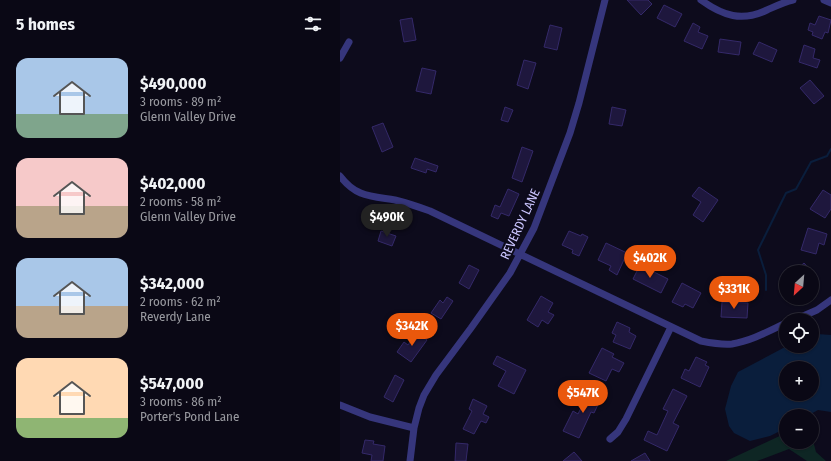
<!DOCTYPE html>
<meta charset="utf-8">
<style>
:root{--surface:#0a0815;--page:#181622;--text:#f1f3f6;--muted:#999aa0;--line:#2a2934;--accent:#ea580c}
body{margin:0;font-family:"Fira Sans Condensed",sans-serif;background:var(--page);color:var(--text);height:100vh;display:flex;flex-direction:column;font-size:15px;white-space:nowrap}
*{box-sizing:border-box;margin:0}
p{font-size:13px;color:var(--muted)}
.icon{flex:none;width:22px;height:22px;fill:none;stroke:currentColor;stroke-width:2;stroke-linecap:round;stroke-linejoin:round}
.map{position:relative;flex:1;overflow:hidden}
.drawer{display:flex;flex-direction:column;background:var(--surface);width:340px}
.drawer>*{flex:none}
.needle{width:26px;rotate:206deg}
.fabs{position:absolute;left:439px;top:265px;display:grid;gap:8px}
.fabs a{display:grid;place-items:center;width:40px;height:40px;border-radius:50%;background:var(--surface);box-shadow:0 1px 3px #0004,0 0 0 1px var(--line);font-size:20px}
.price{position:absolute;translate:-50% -34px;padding:0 9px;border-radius:14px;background:var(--accent);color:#fff;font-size:13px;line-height:26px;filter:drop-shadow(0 1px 2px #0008)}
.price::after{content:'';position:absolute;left:50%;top:24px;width:12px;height:9px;margin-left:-6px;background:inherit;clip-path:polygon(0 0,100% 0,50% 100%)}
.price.selected{background:#222;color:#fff}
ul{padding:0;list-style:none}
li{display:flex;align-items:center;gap:12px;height:100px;padding:0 16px}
li span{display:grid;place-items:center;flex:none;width:112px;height:80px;border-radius:12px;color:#555}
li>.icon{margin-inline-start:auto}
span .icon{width:48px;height:48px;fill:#fffc;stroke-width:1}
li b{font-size:17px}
h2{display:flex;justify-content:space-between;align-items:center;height:48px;padding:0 16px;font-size:17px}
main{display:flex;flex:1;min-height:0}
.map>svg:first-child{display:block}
.green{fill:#0e2624}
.water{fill:#0a1e3c;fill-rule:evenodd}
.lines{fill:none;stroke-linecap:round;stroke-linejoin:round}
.stream{stroke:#0a1e3c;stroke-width:2}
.building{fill:#1e173d;stroke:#342969}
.minor{stroke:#36367c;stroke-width:7}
.labels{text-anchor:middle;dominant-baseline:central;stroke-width:4;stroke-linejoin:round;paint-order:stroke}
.street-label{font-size:13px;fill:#cbc6ff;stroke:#0d0b1c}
</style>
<main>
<section class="drawer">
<h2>5 homes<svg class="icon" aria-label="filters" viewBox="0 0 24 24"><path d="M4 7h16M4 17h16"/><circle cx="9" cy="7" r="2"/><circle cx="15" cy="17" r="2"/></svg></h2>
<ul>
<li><span style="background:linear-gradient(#a9c7e8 70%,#7fa58c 0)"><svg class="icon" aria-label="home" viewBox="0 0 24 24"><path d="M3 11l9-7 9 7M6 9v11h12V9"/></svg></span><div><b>$490,000</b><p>3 rooms · 89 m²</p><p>Glenn Valley Drive</p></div></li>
<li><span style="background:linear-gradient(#f6c9c9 60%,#b9a48a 0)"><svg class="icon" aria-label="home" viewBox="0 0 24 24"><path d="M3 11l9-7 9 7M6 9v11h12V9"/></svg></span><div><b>$402,000</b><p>2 rooms · 58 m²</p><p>Glenn Valley Drive</p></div></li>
<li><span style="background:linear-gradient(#a9c7e8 60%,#b9a48a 0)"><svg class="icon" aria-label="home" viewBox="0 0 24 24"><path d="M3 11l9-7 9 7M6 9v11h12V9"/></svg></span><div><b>$342,000</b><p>2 rooms · 62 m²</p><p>Reverdy Lane</p></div></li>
<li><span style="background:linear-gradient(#ffd9b3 75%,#8fb573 0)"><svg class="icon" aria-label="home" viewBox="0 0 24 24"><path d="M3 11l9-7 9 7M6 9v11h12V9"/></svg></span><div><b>$547,000</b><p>3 rooms · 86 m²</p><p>Porter's Pond Lane</p></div></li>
</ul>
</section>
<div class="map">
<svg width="491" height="461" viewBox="0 0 491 461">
<rect width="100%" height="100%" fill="#0d0b1c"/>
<path class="green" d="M446,433V442H472V437L476,452L486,461H467L449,449L417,461H386Z"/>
<path class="water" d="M477,334L491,335V412L478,410L467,416H446V428L430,436L410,441L394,433L389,426L385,409L391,386L398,372L447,346H472V336ZM446,368H472V394H446Z"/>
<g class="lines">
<path class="stream" d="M426,290V275L418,250L446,193L456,189L471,162L487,156L491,149"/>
</g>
<path class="building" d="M287,0H308L312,4L301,15Z
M324,5L342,14L335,27L317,18Z
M479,16L491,20L488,33L485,32L482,39L472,35L473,32L468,30L470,23L475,25Z
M72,18L76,40L64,42L60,20Z
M353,23L360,27L358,32L368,36L362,49L344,41Z
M210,25L222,28L217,50L204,47Z
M380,39L401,42L399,55L378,52Z
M419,42L437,50L432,62L413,54Z
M464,45L475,49L473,58L480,60L477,68L459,62Z
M184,60L196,63L188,89L177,85Z
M82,68L96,71L91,94L76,91Z
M470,80L484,96L474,104L460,88Z
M165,107L173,110L168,122L161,120Z
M272,107L286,110L282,126L269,124Z
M43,123L53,147L42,152L32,127Z
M182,147L193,151L182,182L172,178Z
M75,158L98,166L96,172L87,169L86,173L71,168Z
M359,187L378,200L363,222L353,215L361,202L352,196Z
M168,189L179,194L169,216L161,213L158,219L151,216L155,205L160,207Z
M483,190L491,195V209L485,218L470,209Z
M468,228L487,234L484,245L479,243L476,254L461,250Z
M41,231L56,236L52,246L38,241Z
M229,231L241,236L242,234L248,237L239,256L232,253L233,250L222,245Z
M266,243L287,253L277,275L269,270L271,266L258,260Z
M464,263L472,272H454Z
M129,265L139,270L129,289L119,283Z
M300,265L328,279L321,293L293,279Z
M342,283L361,293L353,308L345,304L343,307L332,302Z
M201,296L213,303L208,312L214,315L208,324L202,320L198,327L187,320Z
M107,297L113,301L101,319L91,313L100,300L103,303Z
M382,302L408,303L407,318L381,317Z
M277,322L290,328L289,332L296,336L290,349L273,342L276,335L272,333Z
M77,332L87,340L71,362L57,352L64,342L68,345Z
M262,348L274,354L272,357L284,363L279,372L272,369L266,381L249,373Z
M157,356L186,370L174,394L158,386L166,371L153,364Z
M356,357L367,362L365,365L369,367L360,387L341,378L345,369L349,371Z
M55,375L64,380L53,402L44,397Z
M251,388L263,394L254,413L251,412L239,438L223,431L233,411L238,414Z
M333,389L347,396L333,423L339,426L327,451L304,440L308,431L317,435L328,411L323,409Z
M133,399L147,406L143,414L149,417L146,423L141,421L134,434L123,429L132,411L129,409Z
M25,440L34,441L33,444L45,446L43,461H31L32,455L22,453Z
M116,443L128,444L126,461H115Z
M234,452L242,461H223Z
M305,453L310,461H291Z"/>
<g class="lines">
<path class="minor" d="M361,0C383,16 402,22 427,10C436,6 444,2 453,0
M484,0L491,3
M0,58L9,42
M0,176C16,197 30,196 55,200C67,203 79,207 90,211L361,341C371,343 382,345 392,344C411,341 429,331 446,323
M454,320L477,310L491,300
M0,405L30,417L74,428
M270,439L278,432L286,419L331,327
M70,461L74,428L79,408L84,395L96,375L131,328L170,273L194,228L230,133L239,103L265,0"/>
</g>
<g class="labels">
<g class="street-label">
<text transform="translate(180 224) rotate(-65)">REVERDY LANE</text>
</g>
</g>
</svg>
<div class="fabs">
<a><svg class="needle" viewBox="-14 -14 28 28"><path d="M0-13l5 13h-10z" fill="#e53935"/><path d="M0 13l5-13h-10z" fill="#999aa0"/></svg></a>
<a><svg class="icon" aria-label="locate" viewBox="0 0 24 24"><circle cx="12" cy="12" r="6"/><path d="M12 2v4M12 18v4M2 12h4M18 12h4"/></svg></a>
<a>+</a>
<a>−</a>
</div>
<b class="price selected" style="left:47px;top:238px">$490K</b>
<b class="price" style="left:310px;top:279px">$402K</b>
<b class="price" style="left:394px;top:310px">$331K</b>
<b class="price" style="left:72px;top:347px">$342K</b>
<b class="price" style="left:243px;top:414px">$547K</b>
</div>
</main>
